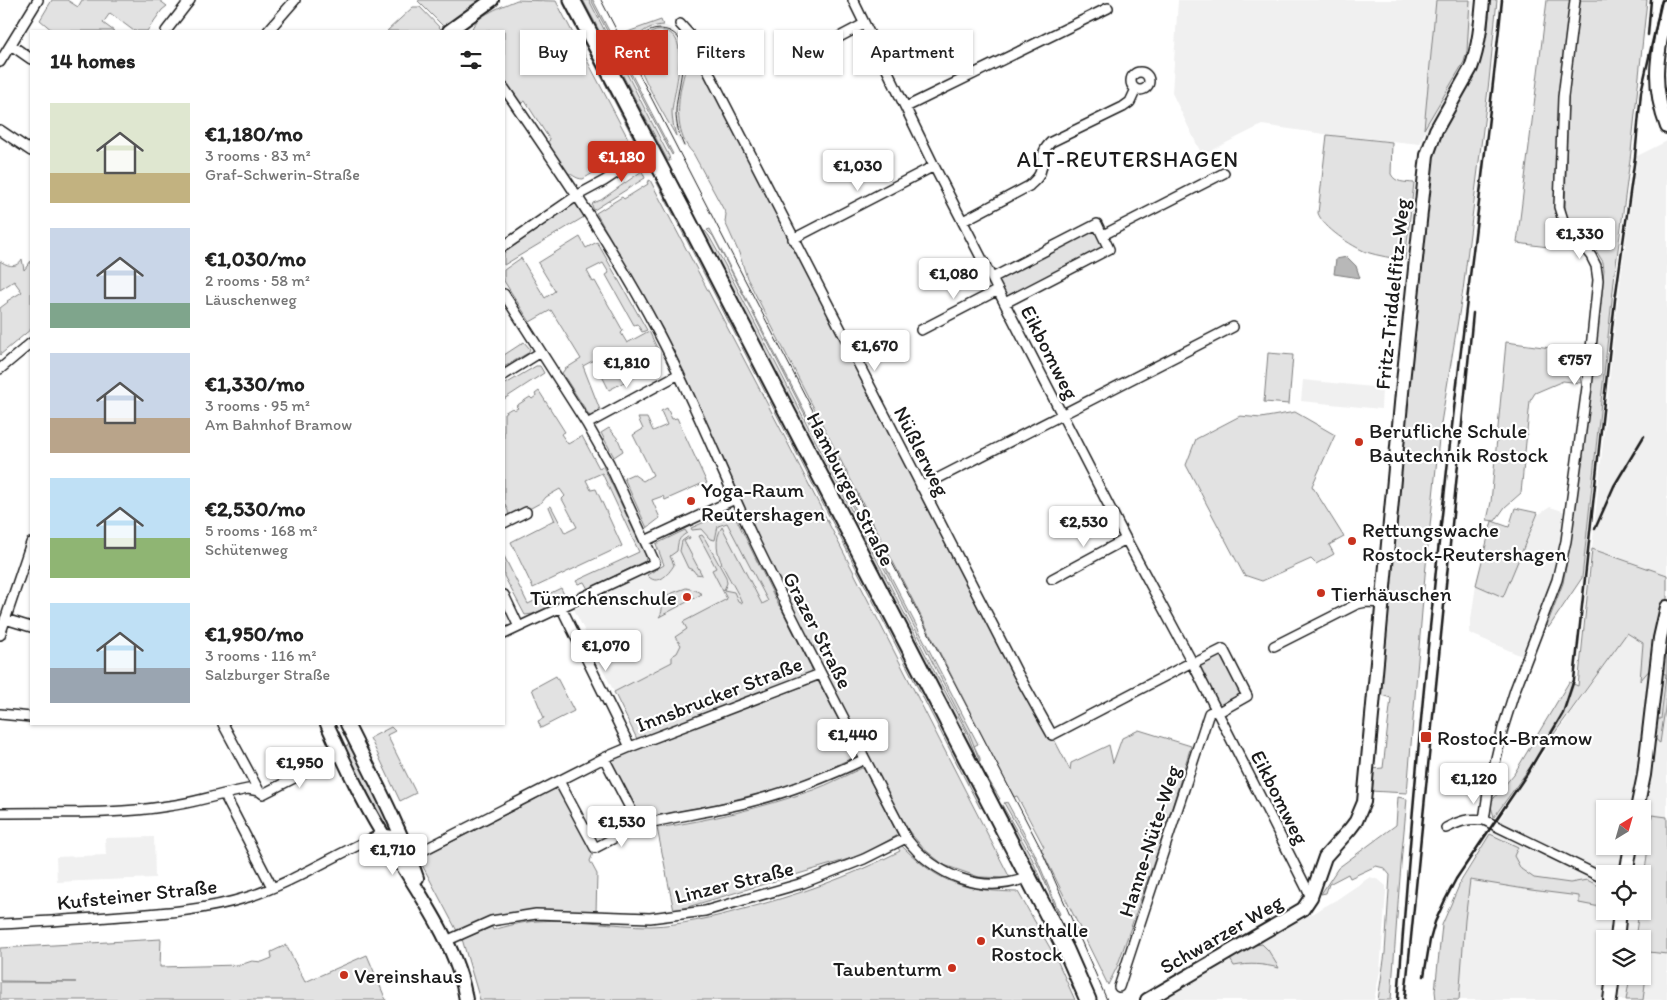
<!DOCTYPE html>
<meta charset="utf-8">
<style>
:root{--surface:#fff;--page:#f2f2f2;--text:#222;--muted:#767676;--accent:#c8321e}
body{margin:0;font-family:Itim,sans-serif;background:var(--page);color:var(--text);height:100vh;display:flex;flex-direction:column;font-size:19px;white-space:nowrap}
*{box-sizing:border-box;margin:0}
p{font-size:16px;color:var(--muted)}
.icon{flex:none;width:28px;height:28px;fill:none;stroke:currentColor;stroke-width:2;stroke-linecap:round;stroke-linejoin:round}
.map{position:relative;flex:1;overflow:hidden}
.drawer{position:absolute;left:30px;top:30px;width:475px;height:695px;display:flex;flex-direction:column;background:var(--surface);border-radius:0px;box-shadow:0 1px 4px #0004}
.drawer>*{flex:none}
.banner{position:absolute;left:520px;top:30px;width:475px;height:45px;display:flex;gap:10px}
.needle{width:32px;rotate:37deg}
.buttons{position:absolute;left:1596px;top:800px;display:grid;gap:10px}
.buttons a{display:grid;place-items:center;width:55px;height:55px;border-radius:0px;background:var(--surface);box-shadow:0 1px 4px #0004;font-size:25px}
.price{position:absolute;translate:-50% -42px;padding:0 11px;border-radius:5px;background:#fff;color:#222;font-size:16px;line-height:32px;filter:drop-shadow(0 1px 2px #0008)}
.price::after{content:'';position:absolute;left:50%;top:30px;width:15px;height:11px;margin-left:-8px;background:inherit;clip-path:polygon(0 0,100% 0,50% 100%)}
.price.active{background:var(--accent);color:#fff}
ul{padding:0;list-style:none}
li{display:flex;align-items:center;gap:15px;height:125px;padding:0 20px}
li span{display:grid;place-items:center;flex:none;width:140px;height:100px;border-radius:0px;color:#555}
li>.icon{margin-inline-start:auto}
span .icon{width:60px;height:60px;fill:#fffc;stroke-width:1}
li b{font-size:21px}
h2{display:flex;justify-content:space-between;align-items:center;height:60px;padding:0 20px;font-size:21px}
.tag{padding:0 18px;border-radius:0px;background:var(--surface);box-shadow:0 1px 4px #0004;font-size:18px;line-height:45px}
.tag.active{background:var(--accent);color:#fff}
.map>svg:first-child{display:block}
.built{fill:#f0f0f0;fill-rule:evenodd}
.green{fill:#e2e2e2;stroke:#7f7f7f}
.water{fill:#b8b8b8;stroke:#7a7a7a}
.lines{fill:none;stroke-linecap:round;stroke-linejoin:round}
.street-casing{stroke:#1c1c1c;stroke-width:12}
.secondary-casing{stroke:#1c1c1c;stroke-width:16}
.primary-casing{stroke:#1c1c1c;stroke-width:19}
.street{stroke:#fff;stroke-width:9}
.secondary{stroke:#fff;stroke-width:12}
.primary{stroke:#fff;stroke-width:15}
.tram{stroke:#1c1c1c;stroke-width:1}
.rail{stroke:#1c1c1c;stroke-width:2.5}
.poi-dot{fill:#c8321e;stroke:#fff;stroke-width:2}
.labels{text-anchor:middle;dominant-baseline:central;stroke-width:4.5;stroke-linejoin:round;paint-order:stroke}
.street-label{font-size:21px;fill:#1c1c1c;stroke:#fff}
.poi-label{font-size:21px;fill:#1c1c1c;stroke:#fff;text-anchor:start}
.neighbourhood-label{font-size:22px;letter-spacing:1px;fill:#1c1c1c;stroke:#fff}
</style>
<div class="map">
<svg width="1667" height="1000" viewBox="0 0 1667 1000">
<rect width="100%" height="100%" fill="#fff"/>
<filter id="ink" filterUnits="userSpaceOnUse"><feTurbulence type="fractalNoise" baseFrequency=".02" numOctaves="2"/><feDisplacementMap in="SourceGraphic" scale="10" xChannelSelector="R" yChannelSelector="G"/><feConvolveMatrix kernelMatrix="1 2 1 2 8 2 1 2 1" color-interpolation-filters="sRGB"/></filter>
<g filter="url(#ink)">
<path class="built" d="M1178,0H1473L1468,53L1463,66L1423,136L1420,144L1324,134L1262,125L1202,155L1172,93Z
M663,25L671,28L679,34L686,45V56L681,89L680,125L686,147H683L676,136L672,114L678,74L661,31L652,32L636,55L644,77L631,52L636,37L642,31L653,26Z
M1667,141V575L1592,549L1616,315L1637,156Z
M1303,380L1382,388L1381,409L1301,401Z
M1550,507L1566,512L1565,534L1550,592L1524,657L1469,633L1476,585L1503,597L1538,515Z
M732,510L779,606L614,692L574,609L664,565L656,544L687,529Z
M1627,633L1643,643L1640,680L1660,638L1667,639V1000H1448L1466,874L1528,774ZM1605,809H1642V846H1605ZM1605,874H1642V911H1605ZM1605,939H1642V976H1605Z
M154,837L155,878L57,882L56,857L106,855L105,838Z
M1370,877L1379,880L1386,886V891L1380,971L1374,1000H1160L1336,900Z"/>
<path class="green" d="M52,0H67L78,7L82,0H159L167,6L162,10L147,31H134L110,13L103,23L114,31H53L40,20Z
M420,0H481L444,27L418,1Z
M517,0L556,1L632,146L631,149L628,152L583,179C575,179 572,173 565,172L546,143L550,140L525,101L520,104L504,79V31H473L472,29C475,16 505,5 517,0Z
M583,0H589L669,156L670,161H668Z
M591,0H593L673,154L672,155Z
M1436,0H1470L1467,51L1464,62L1424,129Z
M1490,0H1497L1489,81L1463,290L1440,429L1425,575L1407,793L1370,791L1371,769L1383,768L1391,698L1378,694L1433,147L1479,62L1488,29Z
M1547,0H1571L1560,81V115L1555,208L1558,228L1548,247L1517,243Z
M1579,0H1647L1631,152L1615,272L1582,578L1549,627L1547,625L1563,583L1571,540L1604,270L1603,262L1592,244L1568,223L1565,210L1568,94Z
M565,2L633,132L636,143L563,3Z
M413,7H420L441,29L439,31H387Z
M661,20L663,25C646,26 635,35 631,52L622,34Z
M686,29L1070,770L1071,763L1109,745L1113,763L1122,738L1139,730L1191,746L1164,833L1117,967L1108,985L1041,849L1044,847L1017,796L1014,797L747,278L739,253L725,222L726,214L693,153C676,136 677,109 681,87C684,74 688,60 686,48C685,43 682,38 679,34Z
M656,31C696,26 673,91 672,112C672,120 674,128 676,136C667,120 636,68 636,53C636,41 645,35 656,31Z
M1327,135L1392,142L1391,174C1395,183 1405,182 1414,183L1405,260C1392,258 1379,256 1366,252C1352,246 1323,228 1318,213Z
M642,171L645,178L594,210L592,206L593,203L601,200Z
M657,178L661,185L660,186L666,198H668L984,807L980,808L655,179Z
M650,180L780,428L1010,878L979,877L944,865L924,849L907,829L788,601L735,489L685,374L662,328L596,213L622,197L624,199L648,184L647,182Z
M575,203L584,217L504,265V253Z
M1096,228L1104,244L1103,249L1006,299L995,278Z
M710,229L978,744L974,746L980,758V762L970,735L713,236L707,230Z
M705,231L709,236L724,263L931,665L967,732L978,762L1000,799L996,801L979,767L703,232Z
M580,237L586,248L597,242L647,330L642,332L637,324L634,325L606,275L609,273L603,263L587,271L593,282L595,281L623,331L621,333L627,343L649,331L658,350L647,356L653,367L609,390L594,360L583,366L602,415L593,421L562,373L565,369L581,359L551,310L530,322L504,281V270L521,258L545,298L555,291L538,263Z
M22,259L24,270L31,261V329L0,355V308L8,302L7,301L22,292L14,281L0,290V261C8,266 16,269 22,259Z
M524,342L530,349L528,353L504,367V355Z
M1506,342L1573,351L1576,353L1581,383L1563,381L1535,393L1530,401L1521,493L1505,507L1495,521L1487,520L1491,502Z
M1268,353L1293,355L1289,404L1264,402Z
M536,366H540L544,373L504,399V385Z
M539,391L565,432L561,434L568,444L582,436L599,468L603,466L645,554L646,559L643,562L588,589L584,582L578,584L576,581L639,552L602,473L586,480L591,490L596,489L622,546L533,588L511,542L554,520L555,521L549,507L551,506L565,533L577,527L562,499L565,496L560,489L546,497L542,502L509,520L508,511L504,503V413L512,408L514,410L518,408L516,406L530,397L532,399L536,396L535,394Z
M667,408L672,419L677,418L707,483L702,486L701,484L665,500L663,496L652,500L660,518L647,528L624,478L633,474L643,481L653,475L633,435L643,429L638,418H647L653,431L667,425L661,411Z
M1295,412L1335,435L1312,486L1344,537L1329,545L1334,554L1316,564L1311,559L1262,581L1244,575L1186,465L1196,439L1240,416L1261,418Z
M609,428L618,439L623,451L614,457L601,433Z
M1515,508L1538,513L1503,597L1476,585L1492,521L1509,527Z
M732,510L779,606H780L812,669L811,673L637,739L614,692L672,662V656L677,653L681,645L675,637L687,629L683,622L727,599L712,570L716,568L699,536L702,535L705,539L726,577L727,583L724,590L734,592L738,601L742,603C733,579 706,552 722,527L762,604L768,601L727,523L718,526L715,540L710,539L701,529L692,530L691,528Z
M685,530L687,533C678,538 678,542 677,551L670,556L674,565C668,575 657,587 647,575L664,565L656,544Z
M689,536L690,538L684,541L702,575L696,574L693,570L688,568L680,551L682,541Z
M1592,549L1667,575V607L1657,661L1640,681L1643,643L1627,633L1494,817L1490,803L1514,774L1569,682L1578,686Z
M504,556L528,604L561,588L566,599L533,614L525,615L504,576Z
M686,588L695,590L702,594L659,617C663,613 662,606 662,600L667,595Z
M1667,648V695L1660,743C1652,739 1654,728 1654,719H1661L1666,674L1660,673L1663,651Z
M1217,656L1222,657L1242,691L1239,697L1221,706H1219L1198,667L1199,664Z
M556,676L574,711L541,728L538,721L544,718L532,689Z
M818,681L861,761L850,759L810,777L781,788L717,804L661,815L639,825L606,761L628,751Z
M391,727L395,731L387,735L416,793L400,801L370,738Z
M350,744C364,773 380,802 394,831L386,830L344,747Z
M862,768L864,769L898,835L862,855L674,911L657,828C710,820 762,808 813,790C830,784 846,775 862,768Z
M557,786L595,848L590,861L597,874L596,913L491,920L457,931L420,861V858L534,800Z
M1398,797L1407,799C1400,866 1396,933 1391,1000H1378L1385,953L1390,875L1384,868L1376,866L1350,878L1348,874L1329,884L1326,893L1321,894L1338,868L1396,825Z
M1007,802L1034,852L1060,914L1059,915L1033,854L1004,803Z
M1001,805H1002L1031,856L1050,903L1008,824L1010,823Z
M1652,815L1667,817V954L1649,952L1643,1000H1626L1630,976H1642V939H1635L1639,911H1642L1643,887Z
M1490,834L1518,847L1514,856L1521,869L1534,878L1570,883L1587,880L1605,889L1600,907L1579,903V896L1531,890L1470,880L1465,920L1459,1000H1436L1435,991L1442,925L1461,881Z
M897,846H902C940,884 965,891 1018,892L1057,960L1075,1000H480L462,939L492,927L493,930C507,926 522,922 537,921C575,918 613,926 651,926C681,925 711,918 740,910C795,896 850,877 900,851Z
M161,939L160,967L240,965L252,961L262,962L272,958L271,952L286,945L305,982L367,955L386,1000H0V982H76L0,981V948Z
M1262,944L1268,950L1279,968C1263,964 1250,963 1234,966L1230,959L1255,945Z"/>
<path class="water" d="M1347,257L1356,266L1360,278L1334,274L1336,259Z"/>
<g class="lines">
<defs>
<path id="street" d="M853,0L934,166L1126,539L1192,662L1311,897
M680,24L689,34L1018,674L1052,735L1192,662
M166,31L190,0
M268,31L295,0
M11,45L31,59
M0,62L38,0
M788,64L864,24
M1131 81a9 9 0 1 1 18 0a9 9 0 1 1-18 0Z
M504,88C559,168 614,248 659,334C695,403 723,475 756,544C804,643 855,740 906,838C934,875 983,896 1028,877
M906,107L1108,8
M0,130L31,151
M963,221L1029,186C1033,182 1038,179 1040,173C1045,160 1039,153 1051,142L1123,107L1130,102L1136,89
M1103,235L1224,173
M793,239L934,166
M504,246L578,195L604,181L651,150
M992,278L1097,224L1109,249L1005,303
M504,294L587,424L609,463L655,563L504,634
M921,330L998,290
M0,369L31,343
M504,375L541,352
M587,424L679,374
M921,487L1233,327
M504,523L526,512
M645,541L735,499
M1052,579L1126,539
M504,595L519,627
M561,607L630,747
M5,619L31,627
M0,635L31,543
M1274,646L1357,604L1366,602L1383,603
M1193,664L1223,649L1247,696L1217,713
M0,714L31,717
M223,724L259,791L248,789L224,794L272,887
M559,781L595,848L639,825L604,758
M259,791L263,794L341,754
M0,813C54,812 115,815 168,806C187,804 206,798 224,794
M1484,820L1488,793L1503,728L1515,690L1557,580L1566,541L1587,387L1598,280L1596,266L1591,256L1564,223L1559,207L1563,97L1575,0
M639,825C677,816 716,811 753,801C792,791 829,776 865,759
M1446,828C1460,821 1468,818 1484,820L1605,879
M410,857L604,758L630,747L820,674
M0,924C40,922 81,919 121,916C164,913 207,910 248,897C295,882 337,853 382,834L397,836L403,839
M446,941L491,921L536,914L650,918L705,911L803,883L864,859L906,838
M1119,987L1209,713L1215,710"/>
<path id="secondary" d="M1667,6C1658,52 1650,82 1667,127
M449,31L492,0
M327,724C344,761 361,799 382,833C412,884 457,941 466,1000
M347,724C372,775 399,824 417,878
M1637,809L1644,775L1660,638L1667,607
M1626,874L1631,846
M1617,939L1620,911
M1147,1000L1303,909L1311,897L1325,857L1350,829L1356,821L1364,802L1403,382L1427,155L1436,130L1471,68C1479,46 1481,23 1483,0
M1610,1000L1613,976"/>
<path id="primary" d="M572,0L683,211L1066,950L1088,1000"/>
</defs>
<use href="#street" class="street-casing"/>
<use href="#secondary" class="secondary-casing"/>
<use href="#primary" class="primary-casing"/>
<use href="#street" class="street"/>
<use href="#secondary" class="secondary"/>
<use href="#primary" class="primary"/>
<path class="tram" d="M601,0L745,280L1041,849L1107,1000
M635,61C625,33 668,16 681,42C688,57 676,94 676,112C676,124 679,135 684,146"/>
<path class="rail" d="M1648,35L1651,0
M1595,529L1614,486L1644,436
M1424,976L1430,940L1435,922L1445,900L1456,879L1527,774L1563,713L1574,680L1615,300L1635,157L1641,92L1662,0
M1405,998L1473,313
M1398,1000C1410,832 1425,664 1444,497C1462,331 1485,166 1502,0"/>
</g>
</g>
<g class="poi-dot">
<circle cx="1359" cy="442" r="5"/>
<circle cx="691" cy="501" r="5"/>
<circle cx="1352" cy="541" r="5"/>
<circle cx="1321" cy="593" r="5"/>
<circle cx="687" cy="597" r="5"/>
<rect x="1420" y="731" width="12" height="12" rx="2.5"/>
<circle cx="981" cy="941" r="5"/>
<circle cx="952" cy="968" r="5"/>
<circle cx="344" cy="975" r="5"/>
</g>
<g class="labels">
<g class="street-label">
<text transform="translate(1392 294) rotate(-84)">Fritz-Triddelfitz-Weg</text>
<text transform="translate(1050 352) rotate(63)">Eikbomweg</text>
<text transform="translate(922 451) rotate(63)">Nüßlerweg</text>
<text transform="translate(851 489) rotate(63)">Hamburger Straße</text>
<text transform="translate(818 630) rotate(63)">Grazer Straße</text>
<text transform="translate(719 694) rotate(-21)">Innsbrucker Straße</text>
<text transform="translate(1280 797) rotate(63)">Eikbomweg</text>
<text transform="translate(1149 841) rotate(-72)">Hanne-Nüte-Weg</text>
<text transform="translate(734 882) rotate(-14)">Linzer Straße</text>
<text transform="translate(137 894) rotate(-6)">Kufsteiner Straße</text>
<text transform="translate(1221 934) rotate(-30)">Schwarzer Weg</text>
</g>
<g class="poi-label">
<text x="1369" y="430">Berufliche Schule<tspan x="1369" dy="24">Bautechnik Rostock</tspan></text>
<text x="701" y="489">Yoga-Raum<tspan x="701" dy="24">Reutershagen</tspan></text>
<text x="1362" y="529">Rettungswache<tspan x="1362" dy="24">Rostock-Reutershagen</tspan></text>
<text x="1331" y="593">Tierhäuschen</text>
<text x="677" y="597" text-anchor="end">Türmchenschule</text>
<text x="1437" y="737">Rostock-Bramow</text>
<text x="991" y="929">Kunsthalle<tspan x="991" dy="24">Rostock</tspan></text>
<text x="942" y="968" text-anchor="end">Taubenturm</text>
<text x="354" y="975">Vereinshaus</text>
</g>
<g class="neighbourhood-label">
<text x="1128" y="159">ALT-REUTERSHAGEN</text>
</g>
</g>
</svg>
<div class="buttons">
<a><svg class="needle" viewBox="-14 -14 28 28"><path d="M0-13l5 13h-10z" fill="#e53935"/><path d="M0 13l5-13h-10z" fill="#767676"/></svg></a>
<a><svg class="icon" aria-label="locate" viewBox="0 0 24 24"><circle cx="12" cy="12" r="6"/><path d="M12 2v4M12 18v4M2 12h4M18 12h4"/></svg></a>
<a><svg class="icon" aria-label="layers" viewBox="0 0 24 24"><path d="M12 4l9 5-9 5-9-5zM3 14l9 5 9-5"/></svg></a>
</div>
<b class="price active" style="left:622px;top:183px">€1,180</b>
<b class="price" style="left:858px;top:192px">€1,030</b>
<b class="price" style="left:1580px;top:260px">€1,330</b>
<b class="price" style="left:954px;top:300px">€1,080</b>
<b class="price" style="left:875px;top:372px">€1,670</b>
<b class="price" style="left:1575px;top:386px">€757</b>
<b class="price" style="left:627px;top:389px">€1,810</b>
<b class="price" style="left:1084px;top:548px">€2,530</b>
<b class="price" style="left:606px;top:672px">€1,070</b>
<b class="price" style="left:853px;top:761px">€1,440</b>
<b class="price" style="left:300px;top:789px">€1,950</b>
<b class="price" style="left:1474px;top:805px">€1,120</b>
<b class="price" style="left:622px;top:848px">€1,530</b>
<b class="price" style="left:393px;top:876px">€1,710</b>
<div class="banner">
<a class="tag">Buy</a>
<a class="tag active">Rent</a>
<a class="tag">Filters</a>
<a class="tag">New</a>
<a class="tag">Apartment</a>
</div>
<section class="drawer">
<h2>14 homes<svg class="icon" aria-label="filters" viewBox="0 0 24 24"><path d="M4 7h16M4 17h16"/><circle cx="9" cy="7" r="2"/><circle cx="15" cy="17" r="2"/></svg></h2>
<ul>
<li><span style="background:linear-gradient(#dfe7d0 70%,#c2b280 0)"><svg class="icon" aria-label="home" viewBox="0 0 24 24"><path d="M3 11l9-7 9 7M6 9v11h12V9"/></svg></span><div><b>€1,180/mo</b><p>3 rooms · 83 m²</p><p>Graf-Schwerin-Straße</p></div></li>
<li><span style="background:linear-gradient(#c9d6e8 75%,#7fa58c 0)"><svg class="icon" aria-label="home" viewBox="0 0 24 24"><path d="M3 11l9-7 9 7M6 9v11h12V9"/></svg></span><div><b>€1,030/mo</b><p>2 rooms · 58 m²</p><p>Läuschenweg</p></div></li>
<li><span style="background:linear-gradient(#c9d6e8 65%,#b9a48a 0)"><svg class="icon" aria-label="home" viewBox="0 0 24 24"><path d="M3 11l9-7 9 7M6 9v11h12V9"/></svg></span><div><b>€1,330/mo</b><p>3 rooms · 95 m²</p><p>Am Bahnhof Bramow</p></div></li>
<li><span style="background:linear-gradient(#bfe0f5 60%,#8fb573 0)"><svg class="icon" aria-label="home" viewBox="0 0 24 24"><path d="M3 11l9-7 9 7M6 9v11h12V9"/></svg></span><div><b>€2,530/mo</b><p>5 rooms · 168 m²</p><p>Schütenweg</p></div></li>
<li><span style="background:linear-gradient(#bfe0f5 65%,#9aa5b1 0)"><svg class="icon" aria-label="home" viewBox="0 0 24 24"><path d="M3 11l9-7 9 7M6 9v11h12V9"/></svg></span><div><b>€1,950/mo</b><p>3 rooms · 116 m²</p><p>Salzburger Straße</p></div></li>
</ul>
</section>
</div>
